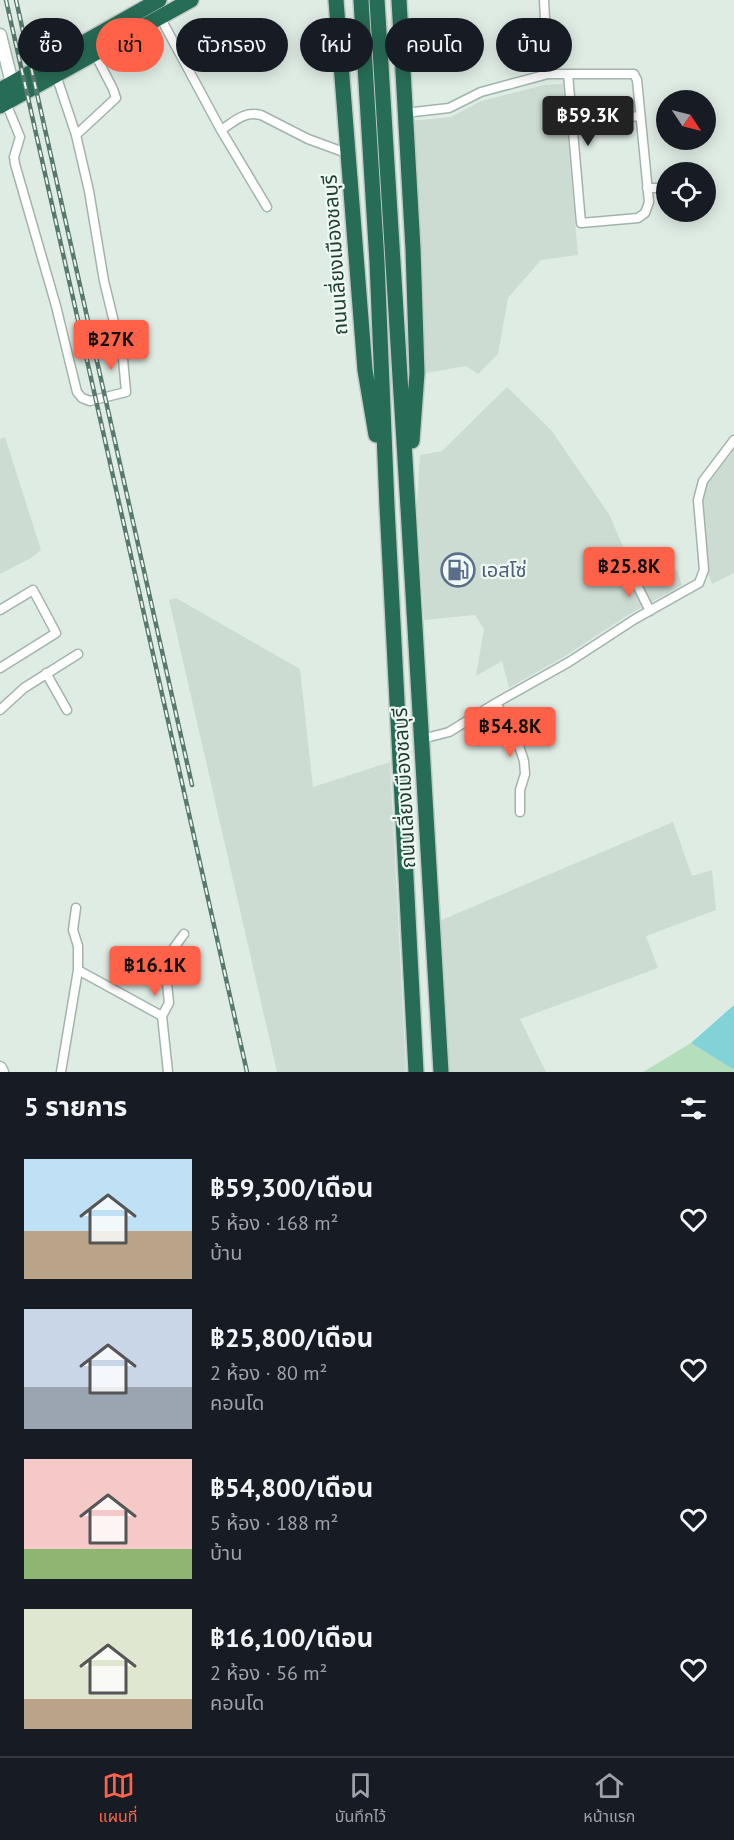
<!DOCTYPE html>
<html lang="th">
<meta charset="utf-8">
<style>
:root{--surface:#171b24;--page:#242831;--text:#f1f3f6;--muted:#9ea1a6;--line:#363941;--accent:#ff6249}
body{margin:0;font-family:"PT Sans","Noto Sans Thai",sans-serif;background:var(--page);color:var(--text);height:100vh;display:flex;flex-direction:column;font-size:22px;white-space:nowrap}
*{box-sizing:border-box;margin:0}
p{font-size:20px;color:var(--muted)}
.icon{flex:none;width:33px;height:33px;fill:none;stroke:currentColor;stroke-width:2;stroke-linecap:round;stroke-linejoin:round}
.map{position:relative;height:1072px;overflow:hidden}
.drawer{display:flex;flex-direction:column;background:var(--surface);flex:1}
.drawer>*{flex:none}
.hud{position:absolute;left:18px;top:18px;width:699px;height:54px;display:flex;gap:12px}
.needle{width:39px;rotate:125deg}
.controls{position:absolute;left:656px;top:90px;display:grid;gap:12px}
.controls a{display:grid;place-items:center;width:60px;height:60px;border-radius:50%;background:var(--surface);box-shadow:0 3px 15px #0003;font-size:30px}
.price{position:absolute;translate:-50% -51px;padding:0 14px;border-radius:6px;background:var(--accent);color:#111;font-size:20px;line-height:39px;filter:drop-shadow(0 2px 3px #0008)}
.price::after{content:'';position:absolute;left:50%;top:36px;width:18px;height:14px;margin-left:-9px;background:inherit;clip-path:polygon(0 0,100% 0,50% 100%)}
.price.selected{background:#222;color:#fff}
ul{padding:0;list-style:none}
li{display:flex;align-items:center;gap:18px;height:150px;padding:0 24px}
li span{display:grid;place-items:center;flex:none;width:168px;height:120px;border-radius:0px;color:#555}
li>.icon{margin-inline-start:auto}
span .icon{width:72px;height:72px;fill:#fffc;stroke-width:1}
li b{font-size:26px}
h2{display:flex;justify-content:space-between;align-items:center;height:72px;padding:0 24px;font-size:26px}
.chip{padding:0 21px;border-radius:27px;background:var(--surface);box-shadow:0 3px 15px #0003;font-size:21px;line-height:54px}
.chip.selected{background:var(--accent);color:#111}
.tab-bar{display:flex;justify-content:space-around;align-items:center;height:84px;border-top:2px solid var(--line);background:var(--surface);font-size:16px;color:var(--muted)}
.tab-bar a{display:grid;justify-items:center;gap:3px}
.tab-bar .selected{color:var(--accent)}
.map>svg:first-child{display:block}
.built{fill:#cddcd3}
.green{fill:#b5dfbc}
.water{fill:#81d3d7}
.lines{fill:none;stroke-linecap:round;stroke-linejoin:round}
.street-casing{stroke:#a1b4ab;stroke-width:11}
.secondary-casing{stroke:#9fbbae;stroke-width:15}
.highway-casing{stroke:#c0c9c5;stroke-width:18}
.street{stroke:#fff;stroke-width:8}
.secondary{stroke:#fff;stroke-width:12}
.highway{stroke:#276c56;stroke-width:15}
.rail-casing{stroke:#58796d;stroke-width:4.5}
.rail{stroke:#eff8f3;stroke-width:2;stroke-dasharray:7;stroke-linecap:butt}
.labels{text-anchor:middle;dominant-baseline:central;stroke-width:4.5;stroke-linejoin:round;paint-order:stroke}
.street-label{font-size:20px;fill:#1e3d31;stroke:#eff8f3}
.service-label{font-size:20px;fill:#4e5e75;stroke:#eff8f3;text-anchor:start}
</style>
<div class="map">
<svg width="734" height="1072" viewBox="0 0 734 1072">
<rect width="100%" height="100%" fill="#dfece4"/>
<path class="built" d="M563,84L578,255L541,260L508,298L498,354L478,374L466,366L420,374L410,121L451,117L481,101L544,85Z
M507,387L551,430L609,514L625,551L634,548L650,581L677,570L682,585L628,615L567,655L509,688L502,661L476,676L484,629L475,615L424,620L417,505L420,455L442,451Z
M5,437L41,550L31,558L0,574V439Z
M734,449V573L712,584L707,571L702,503L707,485Z
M176,598L300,669L313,787L390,762L406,1072H277L169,600Z
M673,822L692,876L712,870L716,910L646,936L658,968L520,1019L546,1072H440L432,924Z"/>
<path class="green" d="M691,1043L734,1070V1072H643Z"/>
<path class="water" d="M734,1005V1070L691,1043Z"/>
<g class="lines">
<defs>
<path id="street" d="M544,0L548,74
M160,17L221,130L267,207
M56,75L76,135
M6,103L20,137L14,157L15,164L56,306L77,392L82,398L90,401L126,392L123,359L104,281L89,191L76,135L116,98L113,89L95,54
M405,113L449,108L481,92L548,74H634L637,80L649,202L645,213L638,218L581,223L568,74
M572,123L640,116
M221,130C235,121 244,111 261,115L308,139L349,154
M647,188H666
M631,573L650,611
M0,610L33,590L56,633L0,668
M46,673L67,710
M496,703L517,740L524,761L525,774L520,790V812
M0,710L24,688L78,654
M422,739L449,732L496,703L569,662L635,619L699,583L704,570L698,500L703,481L734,440
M78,970L162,1016
M61,1072L78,970V946L73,930L76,908
M168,1072L162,1016L169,1003L165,964L168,956L184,934"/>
<path id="secondary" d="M0,35L12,83
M0,1068L2,1072"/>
<path id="highway" d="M336,0L365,370L376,435
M361,0L377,262L387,506L416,1072
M377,0C397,357 423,715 441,1072
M399,0L413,249L417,373L412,441
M0,90L159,0
M0,106L191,0"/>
</defs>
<use href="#street" class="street-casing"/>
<use href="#secondary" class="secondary-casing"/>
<use href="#highway" class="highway-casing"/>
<use href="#street" class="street"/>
<use href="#secondary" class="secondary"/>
<use href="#highway" class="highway"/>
<defs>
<path id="rail" d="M6,0L247,1072
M16,0L192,785"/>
</defs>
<use href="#rail" class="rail-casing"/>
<use href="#rail" class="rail"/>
</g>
<defs>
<symbol id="fuel-ring" viewBox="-11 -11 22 22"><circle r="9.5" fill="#eff8f3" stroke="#5c6f8a" stroke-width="1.5"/><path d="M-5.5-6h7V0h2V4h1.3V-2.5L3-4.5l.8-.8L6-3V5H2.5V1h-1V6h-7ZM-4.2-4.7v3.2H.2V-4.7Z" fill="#5c6f8a"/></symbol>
</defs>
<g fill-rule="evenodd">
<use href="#fuel-ring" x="439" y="551" width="38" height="38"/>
</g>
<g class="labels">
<g class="street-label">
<text transform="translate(335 255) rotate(-94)">ถนนเลี่ยงเมืองชลบุรี</text>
<text transform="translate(404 788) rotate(-93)">ถนนเลี่ยงเมืองชลบุรี</text>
</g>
<g class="service-label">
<text x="481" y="570">เอสโซ่</text>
</g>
</g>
</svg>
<div class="controls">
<a><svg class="needle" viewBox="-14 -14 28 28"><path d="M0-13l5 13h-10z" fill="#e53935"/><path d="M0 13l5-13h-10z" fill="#9ea1a6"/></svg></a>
<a><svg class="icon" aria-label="locate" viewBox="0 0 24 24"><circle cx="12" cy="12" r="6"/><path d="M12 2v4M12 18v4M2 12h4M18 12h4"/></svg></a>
</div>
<b class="price selected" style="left:588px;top:147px">฿59.3K</b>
<b class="price" style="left:111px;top:371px">฿27K</b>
<b class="price" style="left:629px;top:598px">฿25.8K</b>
<b class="price" style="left:510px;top:758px">฿54.8K</b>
<b class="price" style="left:155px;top:997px">฿16.1K</b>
<div class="hud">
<a class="chip">ซื้อ</a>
<a class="chip selected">เช่า</a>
<a class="chip">ตัวกรอง</a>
<a class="chip">ใหม่</a>
<a class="chip">คอนโด</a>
<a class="chip">บ้าน</a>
</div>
</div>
<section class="drawer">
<h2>5 รายการ<svg class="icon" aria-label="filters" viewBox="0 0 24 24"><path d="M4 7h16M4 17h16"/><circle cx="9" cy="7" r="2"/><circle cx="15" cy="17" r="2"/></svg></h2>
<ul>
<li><span style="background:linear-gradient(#bfe0f5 60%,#b9a48a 0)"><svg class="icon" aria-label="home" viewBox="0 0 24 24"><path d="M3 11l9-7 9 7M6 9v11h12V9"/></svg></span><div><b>฿59,300/เดือน</b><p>5 ห้อง · 168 m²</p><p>บ้าน</p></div><svg class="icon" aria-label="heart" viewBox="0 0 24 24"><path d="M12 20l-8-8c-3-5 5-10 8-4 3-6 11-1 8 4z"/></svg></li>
<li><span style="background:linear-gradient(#c9d6e8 65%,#9aa5b1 0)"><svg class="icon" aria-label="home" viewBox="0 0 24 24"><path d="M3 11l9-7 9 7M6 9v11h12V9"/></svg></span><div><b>฿25,800/เดือน</b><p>2 ห้อง · 80 m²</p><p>คอนโด</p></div><svg class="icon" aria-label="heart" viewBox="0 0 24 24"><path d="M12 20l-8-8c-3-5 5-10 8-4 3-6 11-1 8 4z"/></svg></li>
<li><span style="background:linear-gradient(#f6c9c9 75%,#8fb573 0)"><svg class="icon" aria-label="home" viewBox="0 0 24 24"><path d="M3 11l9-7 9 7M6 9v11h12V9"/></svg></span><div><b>฿54,800/เดือน</b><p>5 ห้อง · 188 m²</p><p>บ้าน</p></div><svg class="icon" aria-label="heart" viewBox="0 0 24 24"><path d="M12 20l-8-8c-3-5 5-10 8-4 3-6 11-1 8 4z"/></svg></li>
<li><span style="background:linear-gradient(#dfe7d0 75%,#b9a48a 0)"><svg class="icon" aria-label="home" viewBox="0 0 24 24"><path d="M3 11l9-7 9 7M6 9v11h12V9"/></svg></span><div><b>฿16,100/เดือน</b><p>2 ห้อง · 56 m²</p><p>คอนโด</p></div><svg class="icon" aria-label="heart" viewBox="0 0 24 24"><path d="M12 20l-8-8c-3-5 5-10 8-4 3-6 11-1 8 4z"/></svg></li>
</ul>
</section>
<nav class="tab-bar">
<a class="selected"><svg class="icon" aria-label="map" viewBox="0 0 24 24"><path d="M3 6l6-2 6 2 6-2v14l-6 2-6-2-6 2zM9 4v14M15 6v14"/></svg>แผนที่</a>
<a><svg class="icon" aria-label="saved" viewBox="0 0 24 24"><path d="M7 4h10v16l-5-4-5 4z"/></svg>บันทึกไว้</a>
<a><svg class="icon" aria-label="home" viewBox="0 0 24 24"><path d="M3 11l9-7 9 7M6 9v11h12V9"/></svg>หน้าแรก</a>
</nav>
